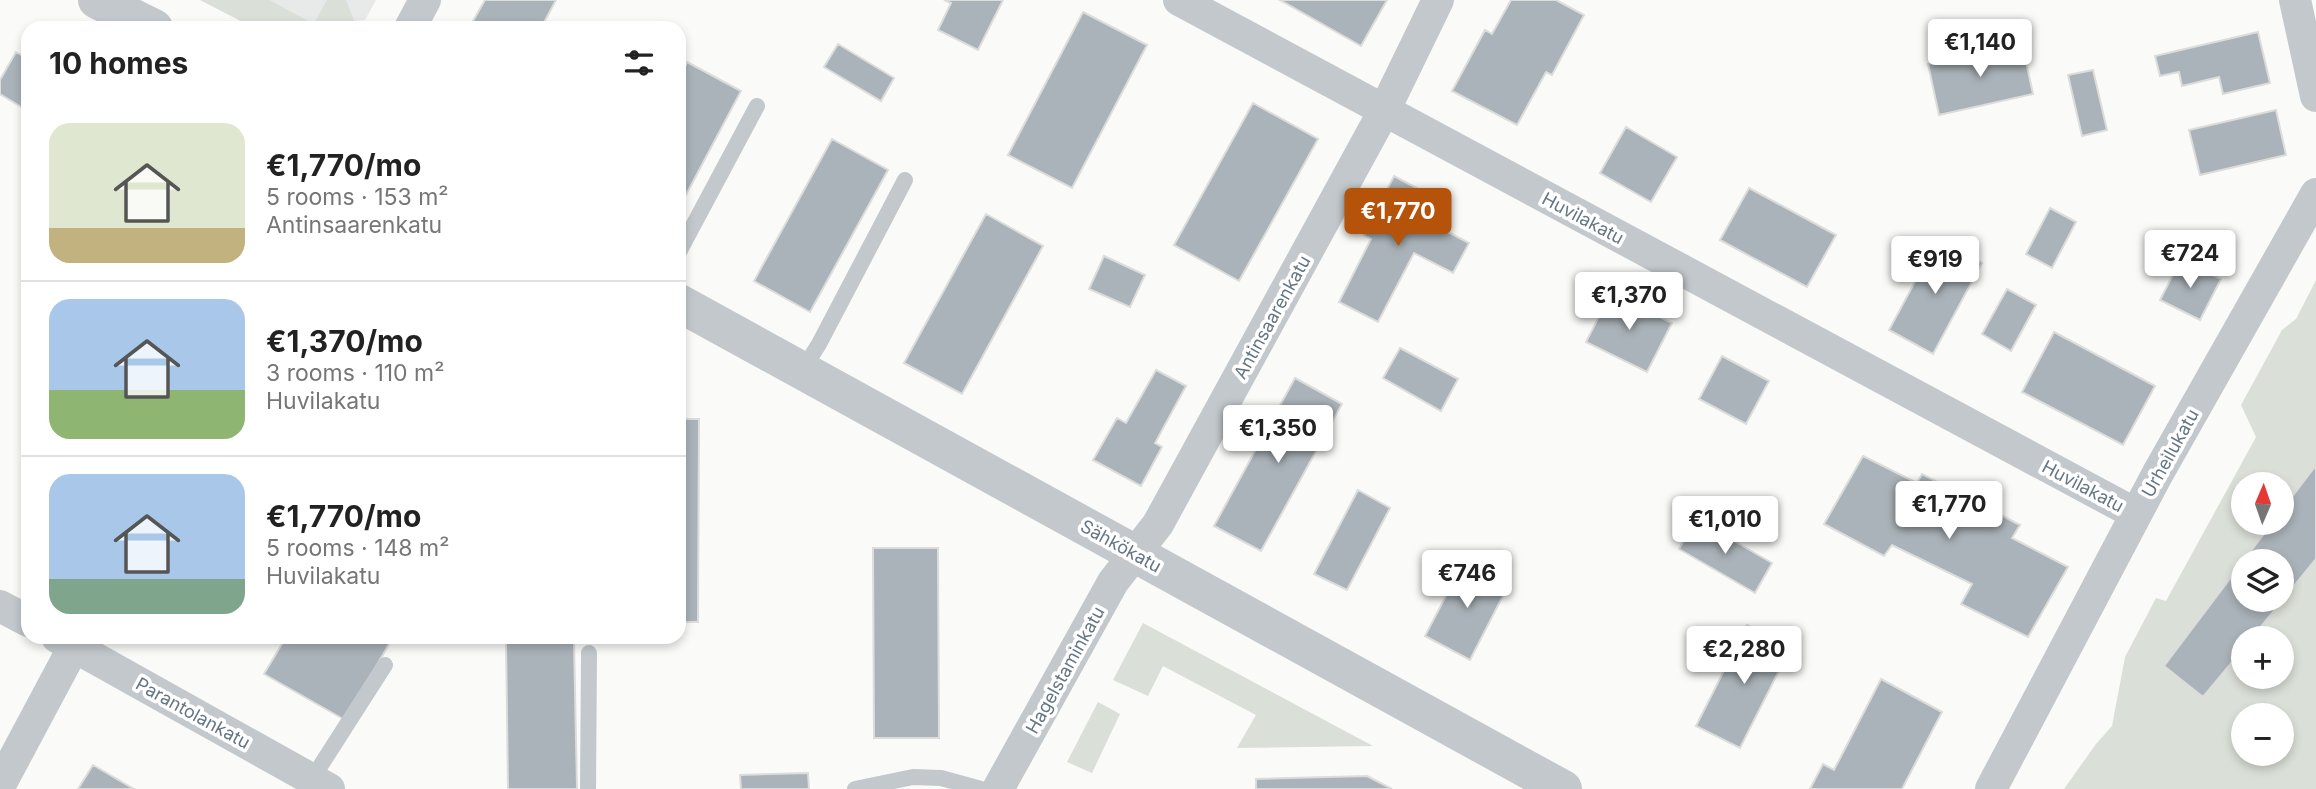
<!DOCTYPE html>
<meta charset="utf-8">
<style>
:root{--surface:#fff;--page:#f6f6f6;--text:#222;--muted:#767676;--line:#e0e0e0;--accent:#b45309}
body{margin:0;font-family:Inter,sans-serif;background:var(--page);color:var(--text);height:100vh;display:flex;flex-direction:column;font-size:26px;white-space:nowrap}
*{box-sizing:border-box;margin:0}
p{font-size:23px;color:var(--muted)}
.icon{flex:none;width:38px;height:38px;fill:none;stroke:currentColor;stroke-width:2;stroke-linecap:round;stroke-linejoin:round}
.map{position:relative;flex:1;overflow:hidden}
.panel{position:absolute;left:21px;top:21px;width:665px;height:623px;display:flex;flex-direction:column;background:var(--surface);border-radius:21px;box-shadow:0 4px 10px #0003}
.panel>*{flex:none}
.needle{width:46px;rotate:2deg}
.fabs{position:absolute;left:2231px;top:472px;display:grid;gap:14px}
.fabs a{display:grid;place-items:center;width:63px;height:63px;border-radius:50%;background:var(--surface);box-shadow:0 4px 10px #0003;font-size:35px}
.price{position:absolute;translate:-50% -60px;padding:0 16px;border-radius:7px;background:#fff;color:#222;font-size:23px;line-height:46px;filter:drop-shadow(0 2px 4px #0008)}
.price::after{content:'';position:absolute;left:50%;top:42px;width:21px;height:16px;margin-left:-10px;background:inherit;clip-path:polygon(0 0,100% 0,50% 100%)}
.price.selected{background:var(--accent);color:#fff}
ul{padding:0;list-style:none}
li{display:flex;align-items:center;gap:21px;height:175px;padding:0 28px}
li+li{border-top:2px solid var(--line)}
li span{display:grid;place-items:center;flex:none;width:196px;height:140px;border-radius:21px;color:#555}
li>.icon{margin-inline-start:auto}
span .icon{width:84px;height:84px;fill:#fffc;stroke-width:1}
li b{font-size:30px}
h2{display:flex;justify-content:space-between;align-items:center;height:84px;padding:0 28px;font-size:30px}
.map>svg:first-child{display:block}
.built{fill:#e8e9e9}
.green{fill:#dadfd7;fill-rule:evenodd}
.building{fill:#aab3b9;stroke:#dcdcda;stroke-width:2;fill-rule:evenodd}
.lines{fill:none;stroke-linecap:round;stroke-linejoin:round}
.service{stroke:#c3c8cc;stroke-width:16}
.minor{stroke:#c3c8cc;stroke-width:32}
.tertiary{stroke:#c3c8cc;stroke-width:38}
.labels{text-anchor:middle;dominant-baseline:central;stroke-width:7;stroke-linejoin:round;paint-order:stroke}
.street-label{font-size:18px;fill:#657683;stroke:#fff}
</style>
<div class="map">
<svg width="2316" height="789" viewBox="0 0 2316 789">
<rect width="100%" height="100%" fill="#fafaf8"/>
<path class="built" d="M270,0H376L365,20L314,24Z"/>
<path class="green" d="M200,0H270L314,24L327,0H346L357,28H254Z
M2316,280V789H2064L2096,744L2112,726L2125,657L2156,598L2166,601L2256,437L2241,405L2282,330L2296,319ZM2244,485H2282V523H2244ZM2244,562H2282V600H2244ZM2244,639H2282V677H2244ZM2244,716H2282V754H2244Z
M1143,623L1373,746L1237,748L1256,715L1163,666L1148,696L1113,680Z
M1098,702L1120,714L1092,773L1067,762Z"/>
<path class="building" d="M485,0H556L541,28H469Z
M944,0H1003L978,50L938,30L951,3Z
M1280,0H1387L1361,46Z
M1511,0H1556L1584,15L1552,75L1546,72L1517,125L1452,91L1485,30L1492,34Z
M1083,12L1147,45L1072,188L1008,155Z
M2258,32L2270,83L2223,94L2219,77L2182,86L2179,72L2160,76L2155,56Z
M2022,43L2033,94L1939,115L1928,64Z
M838,44L894,78L881,101L824,67Z
M16,52L28,59V111L0,94V80Z
M687,62L741,91L679,208V78Z
M2093,70L2107,130L2082,136L2068,75Z
M1253,103L1318,139L1239,281L1174,245Z
M2276,110L2286,155L2200,175L2189,130Z
M1626,127L1677,157L1651,202L1600,173Z
M832,139L888,170L810,312L754,281Z
M1394,176L1437,199L1425,220L1469,243L1453,273L1414,253L1378,322L1339,302L1371,239L1364,235Z
M1749,188L1836,235L1807,287L1720,240Z
M2050,208L2076,222L2052,268L2026,254Z
M986,214L1043,246L962,394L904,363Z
M1938,239L1982,263L1933,354L1889,330Z
M1104,256L1145,275L1130,307L1089,289Z
M2181,259L2221,279L2200,320L2160,300Z
M2007,289L2036,305L2011,351L1982,334Z
M1611,293L1672,323L1647,372L1586,342Z
M2054,332L2155,386L2123,445L2022,392Z
M1400,348L1458,379L1441,411L1383,378Z
M1722,356L1769,381L1746,424L1699,399Z
M1156,370L1186,386L1155,443L1162,447L1141,486L1093,460L1117,418L1126,423Z
M1295,378L1342,404L1261,551L1214,526Z
M679,419H699L698,622H679Z
M1863,456L1917,483L1922,474L2020,525L2012,538L2068,567L2028,637L1961,604L1972,584L1892,545L1884,556L1824,524Z
M2316,465V559L2251,639H2244V648L2203,697L2164,666L2272,523H2282V510ZM2244,562H2282V600H2244Z
M1358,490L1390,508L1347,590L1314,574Z
M1696,519L1772,563L1755,593L1679,549Z
M873,548H938L939,738H874Z
M1464,561L1509,584L1470,660L1425,636Z
M1747,625L1791,647L1740,748L1696,726Z
M286,637H389L392,639L345,720L264,674Z
M574,641L577,789H508L506,642Z
M1881,679L1942,712L1902,789H1810L1823,764L1834,770Z
M93,765L134,789H78Z
M808,773L809,789H741L740,775Z
M1367,776L1392,789H1256V779Z"/>
<g class="lines">
<path class="service" d="M679,252L757,106
M802,371L819,344L905,180
M312,779L385,665
M588,789L589,653
M855,789L913,777L941,778L981,789"/>
<path class="minor" d="M1179,0L2136,514
M2295,0L2316,96
M410,28L425,0
M0,606L28,621
M57,637L329,789
M0,785L79,637
M998,789L1113,582L1158,524L1384,111L1438,0
M1991,789L2158,473L2316,194"/>
<path class="tertiary" d="M97,0L154,28
M679,303L1563,789"/>
</g>
<g class="labels">
<g class="street-label">
<text transform="translate(1583 218) rotate(28)">Huvilakatu</text>
<text transform="translate(1272 317) rotate(-61)">Antinsaarenkatu</text>
<text transform="translate(2170 453) rotate(-61)">Urheilukatu</text>
<text transform="translate(2083 486) rotate(28)">Huvilakatu</text>
<text transform="translate(1121 546) rotate(29)">Sähkökatu</text>
<text transform="translate(1065 670) rotate(-61)">Hagelstaminkatu</text>
<text transform="translate(193 713) rotate(29)">Parantolankatu</text>
</g>
</g>
</svg>
<div class="fabs">
<a><svg class="needle" viewBox="-14 -14 28 28"><path d="M0-13l5 13h-10z" fill="#e53935"/><path d="M0 13l5-13h-10z" fill="#767676"/></svg></a>
<a><svg class="icon" aria-label="layers" viewBox="0 0 24 24"><path d="M12 4l9 5-9 5-9-5zM3 14l9 5 9-5"/></svg></a>
<a>+</a>
<a>−</a>
</div>
<b class="price" style="left:1980px;top:79px">€1,140</b>
<b class="price selected" style="left:1398px;top:248px">€1,770</b>
<b class="price" style="left:2190px;top:290px">€724</b>
<b class="price" style="left:1935px;top:296px">€919</b>
<b class="price" style="left:1629px;top:332px">€1,370</b>
<b class="price" style="left:1278px;top:465px">€1,350</b>
<b class="price" style="left:1949px;top:541px">€1,770</b>
<b class="price" style="left:1725px;top:556px">€1,010</b>
<b class="price" style="left:1467px;top:610px">€746</b>
<b class="price" style="left:1744px;top:686px">€2,280</b>
<section class="panel">
<h2>10 homes<svg class="icon" aria-label="filters" viewBox="0 0 24 24"><path d="M4 7h16M4 17h16"/><circle cx="9" cy="7" r="2"/><circle cx="15" cy="17" r="2"/></svg></h2>
<ul>
<li><span style="background:linear-gradient(#dfe7d0 75%,#c2b280 0)"><svg class="icon" aria-label="home" viewBox="0 0 24 24"><path d="M3 11l9-7 9 7M6 9v11h12V9"/></svg></span><div><b>€1,770/mo</b><p>5 rooms · 153 m²</p><p>Antinsaarenkatu</p></div></li>
<li><span style="background:linear-gradient(#a9c7e8 65%,#8fb573 0)"><svg class="icon" aria-label="home" viewBox="0 0 24 24"><path d="M3 11l9-7 9 7M6 9v11h12V9"/></svg></span><div><b>€1,370/mo</b><p>3 rooms · 110 m²</p><p>Huvilakatu</p></div></li>
<li><span style="background:linear-gradient(#a9c7e8 75%,#7fa58c 0)"><svg class="icon" aria-label="home" viewBox="0 0 24 24"><path d="M3 11l9-7 9 7M6 9v11h12V9"/></svg></span><div><b>€1,770/mo</b><p>5 rooms · 148 m²</p><p>Huvilakatu</p></div></li>
</ul>
</section>
</div>
